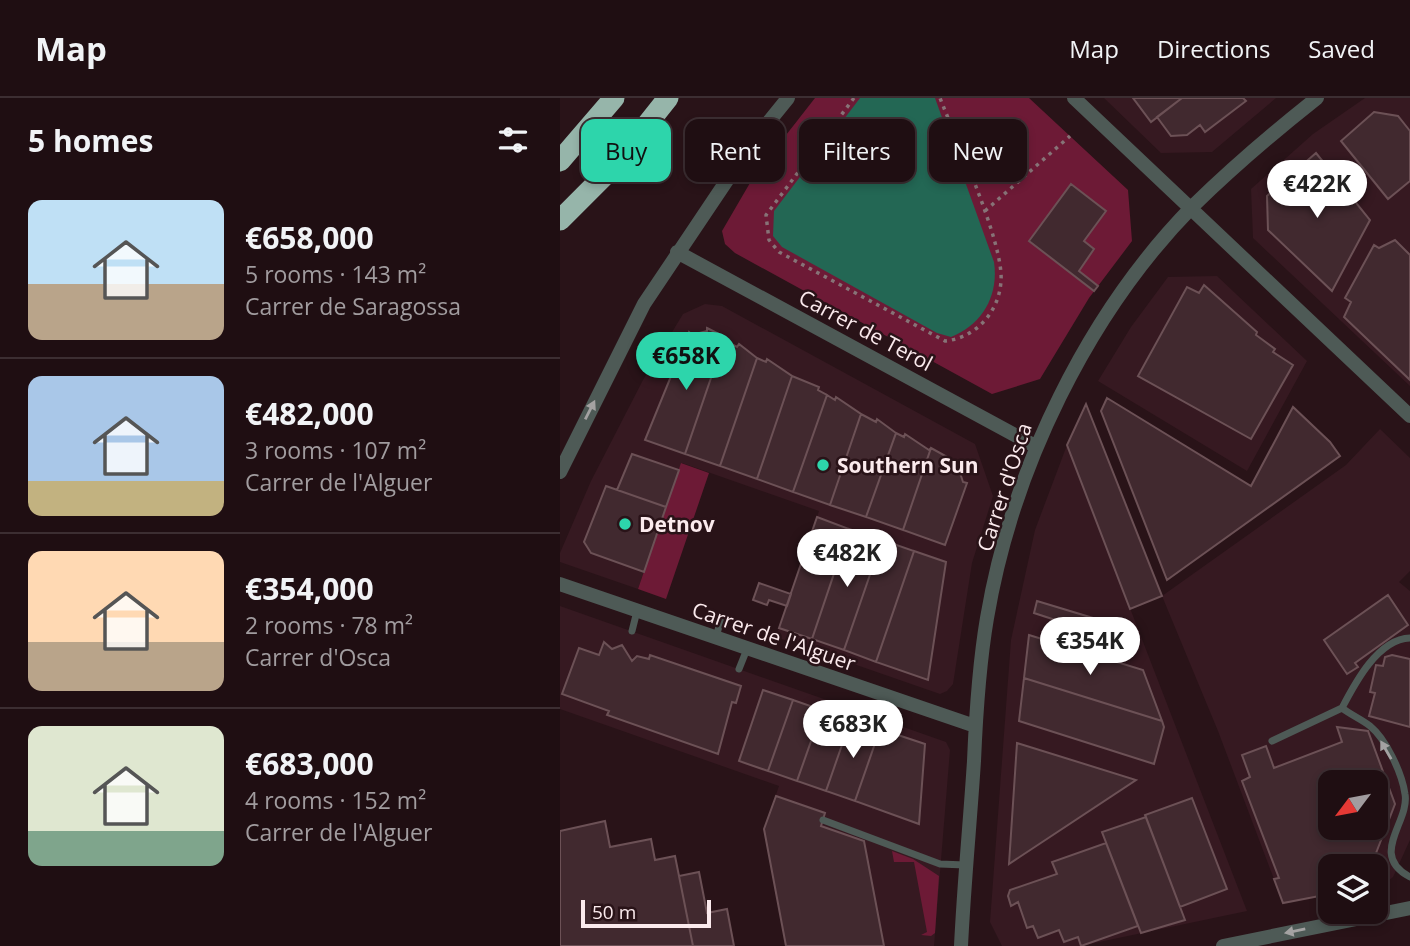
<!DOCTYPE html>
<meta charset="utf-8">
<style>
:root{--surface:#1f0e12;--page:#27171b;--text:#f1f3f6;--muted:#a19c9f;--line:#3c2e32;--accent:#2dd5ab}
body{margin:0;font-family:"Open Sans",sans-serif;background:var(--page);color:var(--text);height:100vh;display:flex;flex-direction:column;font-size:26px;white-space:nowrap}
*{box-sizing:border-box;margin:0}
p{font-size:23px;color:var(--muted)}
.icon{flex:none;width:38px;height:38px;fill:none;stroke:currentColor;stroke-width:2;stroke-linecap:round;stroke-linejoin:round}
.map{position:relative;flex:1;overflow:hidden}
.drawer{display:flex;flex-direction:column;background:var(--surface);width:560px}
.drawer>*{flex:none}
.guide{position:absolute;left:21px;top:21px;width:665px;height:63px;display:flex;gap:14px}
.needle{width:46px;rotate:238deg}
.tools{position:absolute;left:758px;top:672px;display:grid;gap:14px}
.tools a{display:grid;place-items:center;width:70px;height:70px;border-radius:14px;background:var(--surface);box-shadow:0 4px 10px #0003,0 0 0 2px var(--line);font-size:35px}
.scale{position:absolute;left:21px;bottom:18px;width:130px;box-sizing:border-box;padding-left:7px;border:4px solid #fbeaed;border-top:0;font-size:19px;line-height:24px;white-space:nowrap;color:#fbeaed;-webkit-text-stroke:5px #291318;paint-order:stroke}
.price{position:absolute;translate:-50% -60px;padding:0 16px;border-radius:24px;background:#fff;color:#222;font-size:23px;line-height:46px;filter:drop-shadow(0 2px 4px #0008)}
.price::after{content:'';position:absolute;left:50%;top:42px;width:21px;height:16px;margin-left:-10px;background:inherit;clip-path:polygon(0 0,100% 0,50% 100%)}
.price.on{background:var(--accent);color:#111}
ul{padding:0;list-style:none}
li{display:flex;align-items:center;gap:21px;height:175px;padding:0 28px}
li+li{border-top:2px solid var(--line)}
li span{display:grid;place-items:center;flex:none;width:196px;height:140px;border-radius:14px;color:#555}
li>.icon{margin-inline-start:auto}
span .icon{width:84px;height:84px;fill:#fffc;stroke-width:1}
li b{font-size:30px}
h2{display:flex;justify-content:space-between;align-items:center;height:84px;padding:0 28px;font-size:30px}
.pill{padding:0 24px;border-radius:14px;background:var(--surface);box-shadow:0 4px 10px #0003,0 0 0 2px var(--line);font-size:24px;line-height:63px}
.pill.on{background:var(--accent);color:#111}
header{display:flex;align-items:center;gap:42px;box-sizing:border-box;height:98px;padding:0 35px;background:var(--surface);border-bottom:2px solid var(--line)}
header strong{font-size:33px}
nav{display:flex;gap:38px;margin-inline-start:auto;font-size:24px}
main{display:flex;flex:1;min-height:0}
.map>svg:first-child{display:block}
.built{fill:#361921;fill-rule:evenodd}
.green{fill:#6d1a36}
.water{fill:#236754}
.building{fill:#41292f;stroke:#6c5156;stroke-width:2;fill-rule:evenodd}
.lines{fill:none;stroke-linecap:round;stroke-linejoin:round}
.path{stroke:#877377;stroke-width:3.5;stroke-dasharray:3.5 5;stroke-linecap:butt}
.lane{stroke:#4e5a56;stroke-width:7}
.street{stroke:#4e5a56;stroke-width:14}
.highway{stroke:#96b5aa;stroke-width:21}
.oneway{fill:#a4a2a2}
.poi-dot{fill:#2dd5ab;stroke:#291318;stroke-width:2.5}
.labels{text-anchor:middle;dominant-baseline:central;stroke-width:5;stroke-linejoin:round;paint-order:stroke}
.street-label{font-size:21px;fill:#fbeaed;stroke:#291318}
.poi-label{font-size:21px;font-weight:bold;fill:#fbeaed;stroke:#291318;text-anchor:start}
</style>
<header>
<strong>Map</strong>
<nav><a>Map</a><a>Directions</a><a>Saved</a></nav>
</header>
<main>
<section class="drawer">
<h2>5 homes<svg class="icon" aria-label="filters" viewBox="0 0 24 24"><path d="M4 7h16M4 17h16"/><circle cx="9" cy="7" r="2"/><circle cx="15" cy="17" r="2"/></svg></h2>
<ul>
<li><span style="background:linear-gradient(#bfe0f5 60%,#b9a48a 0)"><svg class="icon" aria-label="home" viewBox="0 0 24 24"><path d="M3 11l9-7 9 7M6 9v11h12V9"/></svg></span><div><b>€658,000</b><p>5 rooms · 143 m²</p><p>Carrer de Saragossa</p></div></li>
<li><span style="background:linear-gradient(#a9c7e8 75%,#c2b280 0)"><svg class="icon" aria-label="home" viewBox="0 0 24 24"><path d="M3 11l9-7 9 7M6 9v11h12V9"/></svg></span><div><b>€482,000</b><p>3 rooms · 107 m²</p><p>Carrer de l'Alguer</p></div></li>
<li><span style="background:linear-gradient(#ffd9b3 65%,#b9a48a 0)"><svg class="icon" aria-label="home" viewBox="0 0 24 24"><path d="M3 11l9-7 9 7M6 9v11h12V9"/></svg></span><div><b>€354,000</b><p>2 rooms · 78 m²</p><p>Carrer d'Osca</p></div></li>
<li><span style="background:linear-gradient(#dfe7d0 75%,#7fa58c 0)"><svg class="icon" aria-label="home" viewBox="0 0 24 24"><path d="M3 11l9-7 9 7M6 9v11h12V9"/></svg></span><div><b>€683,000</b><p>4 rooms · 152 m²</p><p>Carrer de l'Alguer</p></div></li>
</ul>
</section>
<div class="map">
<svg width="850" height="848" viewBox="0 0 850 848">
<rect width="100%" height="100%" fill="#291318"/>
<path class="built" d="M544,0H716L652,54L601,55Z
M805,0H850V288L693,140L691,91L753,36Z
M657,178L747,263L687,373L538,283L571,229L608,179Z
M145,206L162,208L415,346L433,398L412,465L393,586L387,593L380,596L216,539L259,413L122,365L78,491L0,464V455L31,383L83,282L123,216Z
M820,331L850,360V473L839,484L850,493V742L833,779L818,791L816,768H770V796L723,805L658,633L602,498L786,367ZM770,684H816V730H770Z
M507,347L687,813L520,848H442L430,824L451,542L475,432Z
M0,508L386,644L390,652L374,848H226L204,731L219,688L0,611Z"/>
<path class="green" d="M255,0H469L568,92L572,143L529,200L480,281L432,296L175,155L165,146L162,133L194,78Z
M121,365L149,375L106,501L78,491Z
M332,753L353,761L379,778L375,835L371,838L361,837L367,834L354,764H334Z"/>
<path class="water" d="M300,0H375L434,164C439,198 422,227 391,239L377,235L222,149L213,138L214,113Z"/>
<path class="building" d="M573,0H622L591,24Z
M622,0H683L686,3L645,34L640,27L627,37L611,38L597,19Z
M814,14L838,18L850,33V83L828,101L781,43Z
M756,55L810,122L772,193L708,132L707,98Z
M511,86L546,113L524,143L534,151L519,173L538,188L534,193L469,143Z
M835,142L850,157V282L784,219L791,204L785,200L814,147L819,150Z
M644,187L697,234L696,237L715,251L713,254L733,267L691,341L578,278L627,189L639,195Z
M147,230L165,239L125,356L85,342L129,234L132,237L147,233Z
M164,242L177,249L179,246L197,260L160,368L125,356Z
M197,260L206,264L207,261L232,278L197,381L160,368Z
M232,278L259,289L258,292L267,297L233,394L197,381Z
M267,297L275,302L276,299L301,316L270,407L233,394Z
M547,300L691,388L733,309L770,344L780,358L607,482L541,313Z
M526,306L602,498L570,511L507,347Z
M301,316L316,324L317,321L336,335L306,419L270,407Z
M336,335L344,339L345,336L369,352L371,350L343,432L306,419Z
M371,350L400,366L398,369L403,384L407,385L385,447L343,432Z
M72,356L119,372L106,409L57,392Z
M46,388L106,409L84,474L31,455L24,444Z
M257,419L289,431L252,541L219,530Z
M289,431L322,442L284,552L252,541Z
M322,442L354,453L316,564L284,552Z
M354,453L386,464L368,582L316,564Z
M199,485L231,496L227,508L209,502L207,507L193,502Z
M828,497L848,527L795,565L798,569L787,576L764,542Z
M477,503L533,520L529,533L474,515Z
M469,537L583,572L602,623L464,580Z
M44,544L52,551L62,547L72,563L77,558L89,561L90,557L181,588L176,605L172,604L158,656L47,617L49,613L2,596L19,550L39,557Z
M832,557L850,561V629L809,618L815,595L810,594L816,567L823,568L825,559Z
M464,580L602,623L604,629L594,666L459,623Z
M203,592L233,602L208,673L179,663Z
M233,602L262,612L237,683L208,673Z
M262,612L291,621L266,693L237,683Z
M291,621L320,631L295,703L266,693Z
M777,629L808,633L835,706L811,768H770V796L723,805L714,781L719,780L682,683L690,679L682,657L706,648L714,670L782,644ZM770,684H816V730H770Z
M320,631L365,646L359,726L295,703Z
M457,645L576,682L449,766Z
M216,698L265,715L261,728L304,743L324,848H226L204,731Z
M632,700L667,791L620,809L585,717Z
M586,719L625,822L581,835L542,734Z
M45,723L50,749L91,741L95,762L115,758L133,848H0V733Z
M546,745L578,828L521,848L518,839L504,844L499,832L478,840L473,828L467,830L458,804L451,808L448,798L450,792L497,776L492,764Z
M139,774L147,815L167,811L174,848H133L119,778Z"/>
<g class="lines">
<path class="path" d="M294,0L206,117L209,142L219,154L385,243C415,240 439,215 441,183C444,145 395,39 380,0
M425,113L510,38"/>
<path class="lane" d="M72,533L77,513
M156,540L161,520
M850,540C818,541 795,585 782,610C791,617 801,621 810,628C826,641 842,675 845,696C850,724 808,757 850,779
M179,571L187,551
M712,643L782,610
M263,722L380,766L405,767"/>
<path class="street" d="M514,0L850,318
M117,154L475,348
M0,374L84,206L194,42L228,0
M0,486L415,628
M401,848C404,786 410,725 414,663C416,615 419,567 427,520C452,372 527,216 633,108C672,70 714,34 757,0
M663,848L850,810"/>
<path class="highway" d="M0,63L54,0
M0,122L54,68L108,0"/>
</g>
<defs><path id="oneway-solid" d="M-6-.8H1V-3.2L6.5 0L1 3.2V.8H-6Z" transform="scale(1.75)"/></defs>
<g class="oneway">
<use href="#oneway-solid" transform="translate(30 312) rotate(-63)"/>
<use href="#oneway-solid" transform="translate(826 652) rotate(-120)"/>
<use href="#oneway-solid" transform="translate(735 833) rotate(168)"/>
</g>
<g class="poi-dot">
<circle cx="263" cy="367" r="7"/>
<circle cx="65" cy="426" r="7"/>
</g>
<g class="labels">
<g class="street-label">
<text transform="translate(306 232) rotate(28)">Carrer de Terol</text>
<text transform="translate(444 389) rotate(-72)">Carrer d'Osca</text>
<text transform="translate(214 538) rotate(19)">Carrer de l'Alguer</text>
</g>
<g class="poi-label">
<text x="277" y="367">Southern Sun</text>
<text x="79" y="426">Detnov</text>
</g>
</g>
</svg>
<div class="tools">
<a><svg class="needle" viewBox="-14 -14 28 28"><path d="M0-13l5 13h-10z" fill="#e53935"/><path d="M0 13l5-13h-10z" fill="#a19c9f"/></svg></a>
<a><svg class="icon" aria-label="layers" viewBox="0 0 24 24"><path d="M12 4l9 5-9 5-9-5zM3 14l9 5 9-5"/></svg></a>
</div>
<div class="scale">50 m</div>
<b class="price" style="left:757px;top:122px">€422K</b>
<b class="price on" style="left:126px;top:294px">€658K</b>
<b class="price" style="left:287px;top:491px">€482K</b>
<b class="price" style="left:530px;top:579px">€354K</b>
<b class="price" style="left:293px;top:662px">€683K</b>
<div class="guide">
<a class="pill on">Buy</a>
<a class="pill">Rent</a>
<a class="pill">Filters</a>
<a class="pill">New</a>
</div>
</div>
</main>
